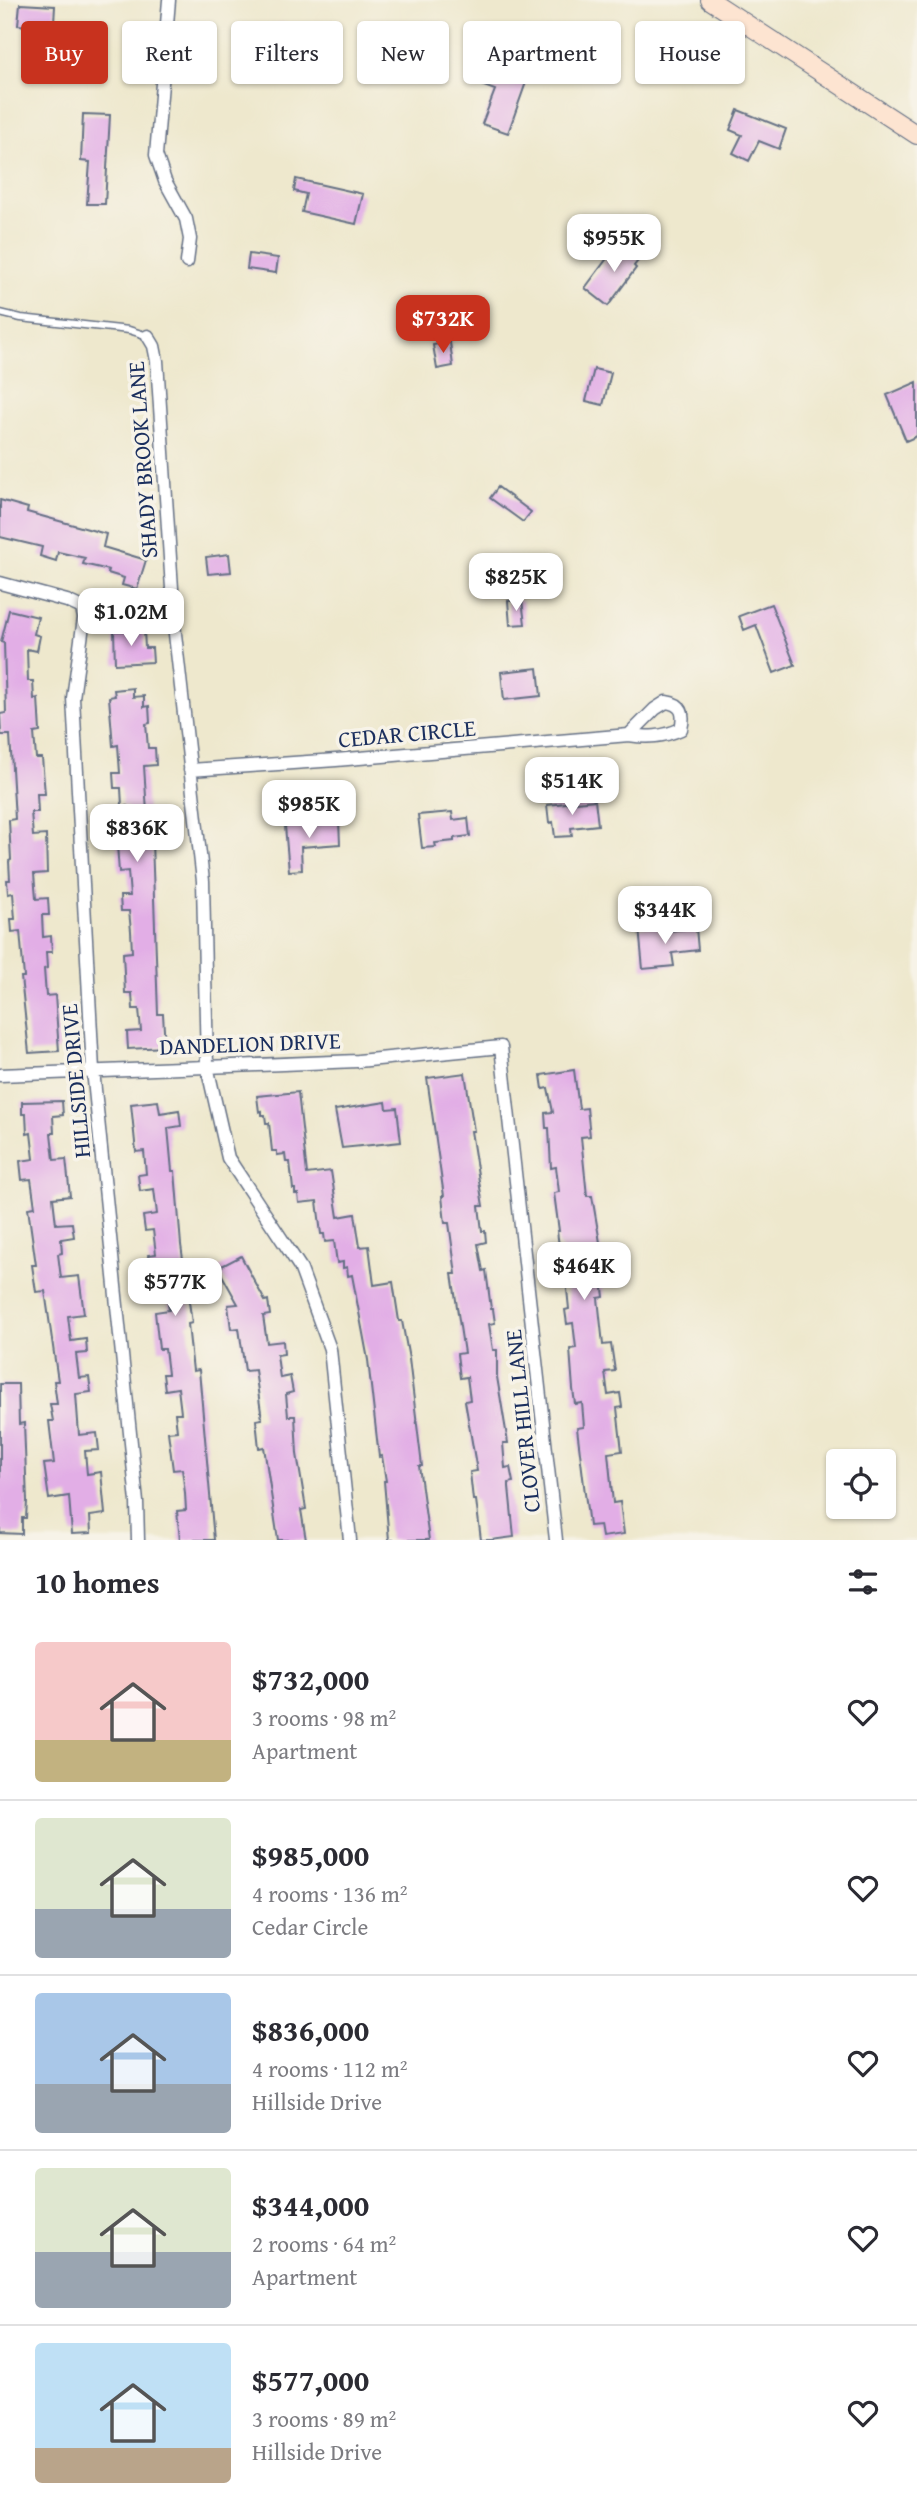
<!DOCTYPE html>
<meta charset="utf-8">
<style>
:root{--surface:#fff;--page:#f2f2f3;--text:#2b2b33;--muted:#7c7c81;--line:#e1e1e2;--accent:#c8321e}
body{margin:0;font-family:"Gentium Book Plus",serif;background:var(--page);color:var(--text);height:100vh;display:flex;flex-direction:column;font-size:26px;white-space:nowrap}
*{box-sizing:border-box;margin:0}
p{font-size:23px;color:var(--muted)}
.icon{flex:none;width:38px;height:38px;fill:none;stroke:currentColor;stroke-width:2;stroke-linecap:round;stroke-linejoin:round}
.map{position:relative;height:1540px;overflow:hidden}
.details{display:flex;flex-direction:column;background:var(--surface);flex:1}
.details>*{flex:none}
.hud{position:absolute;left:21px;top:21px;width:875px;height:63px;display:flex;gap:14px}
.buttons{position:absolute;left:826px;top:1449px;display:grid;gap:14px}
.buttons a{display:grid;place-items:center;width:70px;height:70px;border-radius:7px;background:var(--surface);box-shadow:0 2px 5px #0004;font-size:35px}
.price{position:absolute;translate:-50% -60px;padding:0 16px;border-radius:14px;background:#fff;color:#222;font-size:23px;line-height:46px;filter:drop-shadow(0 2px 4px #0008)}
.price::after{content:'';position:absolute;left:50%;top:42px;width:21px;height:16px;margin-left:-10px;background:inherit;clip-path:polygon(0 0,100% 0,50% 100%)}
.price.current{background:var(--accent);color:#fff}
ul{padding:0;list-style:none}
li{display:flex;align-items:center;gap:21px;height:175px;padding:0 35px}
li+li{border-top:2px solid var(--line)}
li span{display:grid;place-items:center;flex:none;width:196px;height:140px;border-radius:7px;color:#555}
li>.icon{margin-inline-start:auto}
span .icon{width:84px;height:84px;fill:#fffc;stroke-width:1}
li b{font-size:30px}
h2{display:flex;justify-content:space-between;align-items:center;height:84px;padding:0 35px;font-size:30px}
.tag{padding:0 24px;border-radius:7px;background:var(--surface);box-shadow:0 2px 5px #0004;font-size:24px;line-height:63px}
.tag.current{background:var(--accent);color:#fff}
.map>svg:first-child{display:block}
.building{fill:#e2aee6}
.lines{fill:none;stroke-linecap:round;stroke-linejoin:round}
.lane-casing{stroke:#657085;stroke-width:9}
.street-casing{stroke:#657085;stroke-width:15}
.secondary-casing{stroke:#657085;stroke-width:20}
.lane{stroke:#fff;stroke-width:6}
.street{stroke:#fff;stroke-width:12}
.secondary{stroke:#fde4d1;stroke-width:18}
.labels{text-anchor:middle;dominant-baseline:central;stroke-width:7;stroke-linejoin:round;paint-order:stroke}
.street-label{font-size:23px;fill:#1b2f5e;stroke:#f7f3e8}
</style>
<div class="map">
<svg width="917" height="1540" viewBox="0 0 917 1540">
<rect width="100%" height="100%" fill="#f7f3e8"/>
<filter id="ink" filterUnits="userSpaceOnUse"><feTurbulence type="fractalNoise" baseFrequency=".0143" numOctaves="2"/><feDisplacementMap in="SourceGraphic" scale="14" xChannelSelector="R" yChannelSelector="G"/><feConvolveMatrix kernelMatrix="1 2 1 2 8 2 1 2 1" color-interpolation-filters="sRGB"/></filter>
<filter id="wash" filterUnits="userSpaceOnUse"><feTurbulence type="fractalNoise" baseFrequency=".00686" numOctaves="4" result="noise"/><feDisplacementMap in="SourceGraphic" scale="28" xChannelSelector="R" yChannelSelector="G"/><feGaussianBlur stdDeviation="1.57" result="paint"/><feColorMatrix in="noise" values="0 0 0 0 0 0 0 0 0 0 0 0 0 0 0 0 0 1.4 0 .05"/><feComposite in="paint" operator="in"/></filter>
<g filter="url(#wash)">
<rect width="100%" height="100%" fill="#eee8cd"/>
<g id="blocks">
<path class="building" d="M20,4L55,6L54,23L87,25L83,75L46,72L49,28L18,25Z
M284,23L285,37L258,40L256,26Z
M480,53L530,71L508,133L482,124L495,90L470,81Z
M738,110L786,129L779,149L759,141L749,161L733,153L742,135L730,130Z
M83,114L110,115L105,204H87L90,162L81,161Z
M296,179L363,194L356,224L302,212L306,194L294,191Z
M620,241L641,257L634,266L636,268L608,306L585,288Z
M249,254L278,258L276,273L247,269Z
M450,342L453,366L437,369L433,345Z
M594,369L611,373L603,405L586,401Z
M917,382V436L906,441L887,395Z
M498,487L531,512L523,522L490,498Z
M0,500L28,508L27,512L106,534L103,547L146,560L137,589L122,585L124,578L108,573L109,570L83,564L85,558L58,552L56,561L40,556L42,547L0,537Z
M229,554L231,572L208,574L206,557Z
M522,600L525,624L510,625L508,601Z
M771,604L795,665L774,673L756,625L744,630L739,616Z
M9,610L38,617L34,634L40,636L37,651L27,649L28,681H33L34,699L38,698L40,732L34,733L36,758H42L45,794H37L38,812H31L33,836L46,835L47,873L34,874L36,899L48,898L49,915H42L43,937L51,936L52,952H46L47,968L44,969L46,996L55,995L59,1051L29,1053L21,977H24L20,931L12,932L11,919H15L13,893L8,894L7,880H10L9,861L11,860L9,820L15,819L10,735H1L0,714L6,713L4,643L1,642Z
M144,630L145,648H152L153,662L115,664L114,631Z
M538,668L541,696L504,700L501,672Z
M133,688V697L144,696V707L149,706L150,723L146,724L148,748H155L156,765L144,766L147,812H151L158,1014H163L165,1047L128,1049L127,1032L141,1031L139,1009H133L132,993H125L123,953L132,952L131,931L129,911H121L120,896H130L128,871L119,872L116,831L129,830L127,806H122L121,788H114L113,773H120L118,745L113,746L109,697L115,696L114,690Z
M595,800L598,825L571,828L572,836L555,837L553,822L549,823L547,805Z
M452,812L453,820L468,818L470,836L454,838V841L435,843L436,847L422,848L418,815Z
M339,821L340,844L301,847L302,870L289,871L285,826Z
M658,926L659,932L696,928L698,950L672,953L674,966L643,969L639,928Z
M574,1070L579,1109L587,1108L590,1136L581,1137L587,1196H592L602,1254L599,1255L604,1297L598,1298L603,1345L611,1344L615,1371L605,1372L608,1395L620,1393L622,1407L617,1408L622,1451L608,1453L613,1503L620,1502L624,1534L602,1537L600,1525L589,1526L577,1428L584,1427L582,1403L575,1404L573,1389L570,1349L576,1348L573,1323L567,1324L565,1310L569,1309L565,1270L561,1246H559L557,1231H559L554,1193L559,1192L556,1167L551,1168L549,1128H546L545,1113L553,1112L548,1088L543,1089L541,1075Z
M465,1073L474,1131H471L483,1206H479L482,1231H485L486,1242L478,1244L483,1271L486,1270L491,1309H493L495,1323L489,1324L493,1350H497V1377L508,1443H503L505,1468L510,1467L513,1482L509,1483V1487L514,1537L491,1540H481L476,1500H473L470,1472L477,1471L465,1401L470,1400L467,1377L460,1378L457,1354L464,1353L452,1274H456L449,1223H445L442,1196H444L427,1078Z
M298,1092L307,1174L331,1171L338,1217L355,1214L360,1247L369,1246L374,1285L393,1282L399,1321H402L409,1359L422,1466H419L429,1540H389L384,1481H386L382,1456L379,1457L368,1360L352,1275L348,1276L347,1267L343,1268V1262L337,1263L334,1241L325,1242L324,1234H321L317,1201L299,1203L298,1194H295V1189H293L290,1162H286L285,1154L277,1155V1151H272L269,1123H266L265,1115H262V1111L259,1112L257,1096Z
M62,1101L63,1115L53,1116L54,1133H51L54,1160L66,1159L70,1196L53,1198L56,1224L72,1223L74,1237L61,1239L62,1253L58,1254L61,1278L79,1276L84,1314L68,1316L71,1341L86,1339L87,1353L76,1354L79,1378L89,1377L91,1392L76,1394L79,1435L97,1433L99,1450L85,1451L87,1474L101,1472L105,1514L90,1516L91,1533L72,1534L69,1496L49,1499L44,1464L54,1463L49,1421H53L50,1404H57L54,1381H58L45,1291L36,1292L32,1265H36L28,1208L35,1207L31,1179L22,1180L20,1161L34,1159L31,1133L27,1134L26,1114H22V1102Z
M158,1101L160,1113L179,1110L181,1126L168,1128L172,1171H175L181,1245L192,1323L188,1324L193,1371L199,1370L214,1540H180L177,1511L186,1510L185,1493L182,1469L173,1470L168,1432L177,1431L175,1413H181L178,1388L165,1390L163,1374H168L165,1349H159L155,1312L169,1310L166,1286L161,1287L159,1270H150L148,1255L156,1254L153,1230L145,1231L143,1216L157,1214L154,1189L140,1191L138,1175L146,1174L144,1151L136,1152L131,1104Z
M386,1102L387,1109L397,1108L401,1142L342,1148L335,1110Z
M241,1256L265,1301L268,1300L270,1315L263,1316L267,1343L283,1341L284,1354L277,1355L280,1378L290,1376L293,1392L286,1394L288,1416H295L297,1454L306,1509L301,1510L306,1540H278L264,1447L259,1448L256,1420L262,1419L255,1370L245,1371L239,1328L231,1329L228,1305L238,1304L218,1268Z
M0,1384H18L19,1424L24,1423L27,1501L26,1518H22V1534L0,1533Z"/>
</g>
</g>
<g filter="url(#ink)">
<use href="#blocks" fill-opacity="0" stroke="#657085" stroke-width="2"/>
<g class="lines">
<defs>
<path id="lane" d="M0,313L21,318L129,330L148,336"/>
<path id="street" d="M169,0L156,155L165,181L186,219L190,239L187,262
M148,336L154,346L157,361L175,634L203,881L207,1066L228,1158L300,1267L330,1349L350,1540
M0,583L67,601L82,608L84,618L73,698L93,1070L137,1502L138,1540
M84,618L133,604
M190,770L336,760L629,735C648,738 663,737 681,729C685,713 682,704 666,702L655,709L629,735
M0,1075L358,1061L501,1047L556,1540"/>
<path id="secondary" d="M710,0L917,135"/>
</defs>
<use href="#lane" class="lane-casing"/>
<use href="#street" class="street-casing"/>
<use href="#secondary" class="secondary-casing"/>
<use href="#lane" class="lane"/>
<use href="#street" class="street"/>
<use href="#secondary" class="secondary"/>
</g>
</g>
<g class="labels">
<g class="street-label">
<text transform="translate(142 460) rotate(-94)">SHADY BROOK LANE</text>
<text transform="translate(407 733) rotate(-5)">CEDAR CIRCLE</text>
<text transform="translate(250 1043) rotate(-2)">DANDELION DRIVE</text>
<text transform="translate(75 1081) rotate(-95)">HILLSIDE DRIVE</text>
<text transform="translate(522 1421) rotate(-96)">CLOVER HILL LANE</text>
</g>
</g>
</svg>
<div class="buttons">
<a><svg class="icon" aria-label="locate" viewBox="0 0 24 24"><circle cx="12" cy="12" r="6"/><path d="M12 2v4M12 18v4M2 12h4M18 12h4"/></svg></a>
</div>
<b class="price" style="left:614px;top:274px">$955K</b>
<b class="price current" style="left:443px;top:355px">$732K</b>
<b class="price" style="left:516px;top:613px">$825K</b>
<b class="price" style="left:131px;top:648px">$1.02M</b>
<b class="price" style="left:572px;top:817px">$514K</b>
<b class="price" style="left:309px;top:840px">$985K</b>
<b class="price" style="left:137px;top:864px">$836K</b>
<b class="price" style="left:665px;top:946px">$344K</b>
<b class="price" style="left:584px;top:1302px">$464K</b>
<b class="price" style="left:175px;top:1318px">$577K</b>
<div class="hud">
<a class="tag current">Buy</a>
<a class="tag">Rent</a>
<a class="tag">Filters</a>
<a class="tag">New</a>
<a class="tag">Apartment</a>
<a class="tag">House</a>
</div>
</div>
<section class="details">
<h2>10 homes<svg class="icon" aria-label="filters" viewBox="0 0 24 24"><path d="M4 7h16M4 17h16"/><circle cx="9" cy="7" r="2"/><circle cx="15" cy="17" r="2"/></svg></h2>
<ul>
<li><span style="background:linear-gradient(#f6c9c9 70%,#c2b280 0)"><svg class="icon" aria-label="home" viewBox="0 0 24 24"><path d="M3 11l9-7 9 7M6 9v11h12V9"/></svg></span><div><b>$732,000</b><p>3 rooms · 98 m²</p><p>Apartment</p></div><svg class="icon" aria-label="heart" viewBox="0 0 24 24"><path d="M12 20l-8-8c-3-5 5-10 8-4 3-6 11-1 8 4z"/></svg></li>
<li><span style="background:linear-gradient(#dfe7d0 65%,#9aa5b1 0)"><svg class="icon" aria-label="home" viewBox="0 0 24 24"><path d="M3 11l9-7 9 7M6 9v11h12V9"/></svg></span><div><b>$985,000</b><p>4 rooms · 136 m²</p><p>Cedar Circle</p></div><svg class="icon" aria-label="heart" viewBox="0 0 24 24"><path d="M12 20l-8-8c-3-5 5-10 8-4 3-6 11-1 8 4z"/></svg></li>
<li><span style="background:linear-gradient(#a9c7e8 65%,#9aa5b1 0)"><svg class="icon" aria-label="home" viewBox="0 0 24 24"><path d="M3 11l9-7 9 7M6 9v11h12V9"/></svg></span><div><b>$836,000</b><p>4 rooms · 112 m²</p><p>Hillside Drive</p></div><svg class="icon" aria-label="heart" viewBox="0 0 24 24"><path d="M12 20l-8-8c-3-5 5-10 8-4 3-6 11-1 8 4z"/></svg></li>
<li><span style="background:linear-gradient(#dfe7d0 60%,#9aa5b1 0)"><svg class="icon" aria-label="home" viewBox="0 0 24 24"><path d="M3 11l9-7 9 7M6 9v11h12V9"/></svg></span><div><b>$344,000</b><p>2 rooms · 64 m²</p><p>Apartment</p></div><svg class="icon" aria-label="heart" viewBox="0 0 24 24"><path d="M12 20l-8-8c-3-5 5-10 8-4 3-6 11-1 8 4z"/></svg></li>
<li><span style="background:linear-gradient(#bfe0f5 75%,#b9a48a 0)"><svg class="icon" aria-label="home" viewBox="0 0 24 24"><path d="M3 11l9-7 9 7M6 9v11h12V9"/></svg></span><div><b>$577,000</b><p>3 rooms · 89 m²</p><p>Hillside Drive</p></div><svg class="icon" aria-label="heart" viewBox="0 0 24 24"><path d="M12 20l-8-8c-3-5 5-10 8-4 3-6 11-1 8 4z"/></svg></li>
</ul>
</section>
